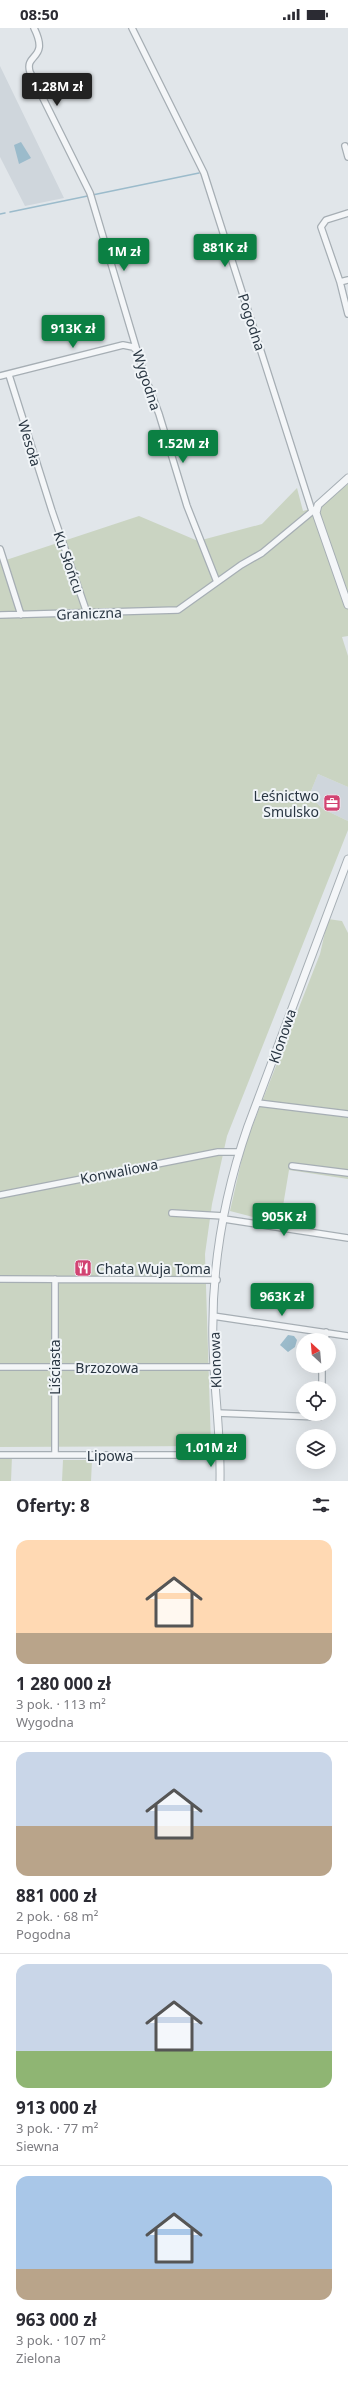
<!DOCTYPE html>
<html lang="pl">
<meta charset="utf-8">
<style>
:root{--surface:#fff;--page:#f2f2f3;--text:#2b2b33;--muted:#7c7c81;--line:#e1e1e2;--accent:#0b8043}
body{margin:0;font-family:"Noto Sans",sans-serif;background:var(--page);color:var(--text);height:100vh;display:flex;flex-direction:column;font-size:15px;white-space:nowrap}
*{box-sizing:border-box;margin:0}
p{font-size:13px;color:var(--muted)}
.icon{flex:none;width:22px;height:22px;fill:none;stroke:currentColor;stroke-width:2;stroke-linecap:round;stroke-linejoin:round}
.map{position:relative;height:1453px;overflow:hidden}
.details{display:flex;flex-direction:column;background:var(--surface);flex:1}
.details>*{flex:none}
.needle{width:26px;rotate:334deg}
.controls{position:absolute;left:296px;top:1305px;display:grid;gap:8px}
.controls a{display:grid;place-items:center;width:40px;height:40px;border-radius:50%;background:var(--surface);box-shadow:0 4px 16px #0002;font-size:20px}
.price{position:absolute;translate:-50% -34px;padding:0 9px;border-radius:4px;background:var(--accent);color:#fff;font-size:13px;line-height:26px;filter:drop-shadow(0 1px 2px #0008)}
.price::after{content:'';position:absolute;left:50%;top:24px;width:12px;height:9px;margin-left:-6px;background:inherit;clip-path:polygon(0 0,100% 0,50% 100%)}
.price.active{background:#222;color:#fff}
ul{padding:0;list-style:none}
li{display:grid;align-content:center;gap:8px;height:212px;padding:0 16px}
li+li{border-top:1px solid var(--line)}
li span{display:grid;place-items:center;height:124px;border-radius:12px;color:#555}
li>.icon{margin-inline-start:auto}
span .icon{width:72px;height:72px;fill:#fffc;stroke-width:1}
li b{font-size:17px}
h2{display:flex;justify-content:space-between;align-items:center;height:48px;padding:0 16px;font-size:17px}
.status{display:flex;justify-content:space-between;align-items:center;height:28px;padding:0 20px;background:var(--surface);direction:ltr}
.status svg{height:11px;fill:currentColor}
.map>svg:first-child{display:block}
.built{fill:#cfd6dc}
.green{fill:#cad4c2}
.water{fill:#9bbbcb}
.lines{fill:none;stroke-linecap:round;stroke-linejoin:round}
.stream{stroke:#9bbbcb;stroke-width:1.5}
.minor-casing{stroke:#a6aeb4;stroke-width:8}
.tertiary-casing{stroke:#a6aeb4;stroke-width:9}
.minor{stroke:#f4f6f8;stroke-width:5.5}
.tertiary{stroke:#f4f6f8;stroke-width:7}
.labels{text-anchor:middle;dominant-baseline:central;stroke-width:4;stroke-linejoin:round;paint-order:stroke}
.street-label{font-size:14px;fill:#293642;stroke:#f0f4f7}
.poi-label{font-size:14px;fill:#293642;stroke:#f0f4f7;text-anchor:end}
</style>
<div class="status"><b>08:50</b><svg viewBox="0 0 49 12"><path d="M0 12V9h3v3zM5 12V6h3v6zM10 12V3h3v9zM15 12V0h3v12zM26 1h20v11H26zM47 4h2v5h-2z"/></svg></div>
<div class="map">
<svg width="348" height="1453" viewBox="0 0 348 1453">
<rect width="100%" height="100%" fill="#e1e6ea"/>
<path class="built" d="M0,38L64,170L25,178L0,129Z
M318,746L348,759V793L323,781L309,768Z"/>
<path class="green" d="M348,456V608L342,609L348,628V759L318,746L309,768L323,781L348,793V802L227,1108L212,1176L205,1226L211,1418L0,1419V534L139,488L198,513L262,496L297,460L303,483L321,478Z
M328,891L342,893L348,905V1151L289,1142L280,1196L230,1183L245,1117L320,926Z
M0,1428H12L11,1453H0Z
M63,1432H92L91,1453H62Z"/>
<path class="water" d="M21,114L31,130L19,136L14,117Z
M288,1307L294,1308L297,1312L295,1319L288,1324L280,1317Z"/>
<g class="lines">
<path class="stream" d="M10,184L199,145
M0,186L5,185"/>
<defs>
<path id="minor" d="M34,0C50,32 24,25 30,44L90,165L144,346L159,386L187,478L217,554
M132,0L204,145L312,483
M345,118L348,129
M348,185L326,192L321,199L340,254L348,286
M340,254L348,252
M9,347L52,483L87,585
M0,348L123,317L133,319L137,323
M0,521L21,587
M0,587L178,582L241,537L262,525L314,482
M258,1075L348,1086
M292,1138L348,1145
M0,1167L218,1124H239
M172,1185L224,1188
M224,1191L348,1210
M0,1251L217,1252
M213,1288L348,1308
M325,1312L326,1304
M0,1339H214
M322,1360V1338
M217,1385L319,1389
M0,1427H220
M55,1427V1251"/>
<path id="tertiary" d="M348,450L318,477L316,485L348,577
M220,1453C221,1407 214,1362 213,1316C211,1243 224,1167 248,1098L348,831"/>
</defs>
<use href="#minor" class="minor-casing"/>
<use href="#tertiary" class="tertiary-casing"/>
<use href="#minor" class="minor"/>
<use href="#tertiary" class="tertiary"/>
</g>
<defs>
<symbol id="office-square" viewBox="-11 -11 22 22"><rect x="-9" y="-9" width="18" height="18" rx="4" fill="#d24372" stroke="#f0f4f7"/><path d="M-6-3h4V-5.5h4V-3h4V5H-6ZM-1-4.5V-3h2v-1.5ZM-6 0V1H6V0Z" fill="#fff"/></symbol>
<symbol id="restaurant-square" viewBox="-11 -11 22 22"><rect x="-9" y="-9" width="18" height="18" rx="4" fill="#d24372" stroke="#f0f4f7"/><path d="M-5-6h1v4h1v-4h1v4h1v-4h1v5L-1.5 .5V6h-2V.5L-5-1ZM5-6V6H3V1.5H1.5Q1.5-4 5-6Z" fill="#fff"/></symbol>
</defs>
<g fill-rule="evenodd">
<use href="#office-square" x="322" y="765" width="20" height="20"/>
<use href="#restaurant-square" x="73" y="1230" width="20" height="20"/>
</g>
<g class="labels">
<g class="street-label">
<text transform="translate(252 294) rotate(72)">Pogodna</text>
<text transform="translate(147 352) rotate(72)">Wygodna</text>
<text transform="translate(30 415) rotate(73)">Wesoła</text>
<text transform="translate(69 534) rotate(71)">Ku Słońcu</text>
<text transform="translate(89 585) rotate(-2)">Graniczna</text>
<text transform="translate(282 1008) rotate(-71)">Klonowa</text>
<text transform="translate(119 1143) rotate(-11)">Konwaliowa</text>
<text transform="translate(215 1332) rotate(-92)">Klonowa</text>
<text transform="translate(54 1339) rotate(-90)">Liściasta</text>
<text x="107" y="1339">Brzozowa</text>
<text x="110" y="1427">Lipowa</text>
</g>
<g class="poi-label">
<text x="319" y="767">Leśnictwo<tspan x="319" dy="16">Smulsko</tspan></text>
<text x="96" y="1240" text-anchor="start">Chata Wuja Toma</text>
</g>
</g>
</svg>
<div class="controls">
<a><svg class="needle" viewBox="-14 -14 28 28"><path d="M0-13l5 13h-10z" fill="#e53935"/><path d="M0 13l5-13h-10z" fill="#7c7c81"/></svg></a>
<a><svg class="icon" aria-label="locate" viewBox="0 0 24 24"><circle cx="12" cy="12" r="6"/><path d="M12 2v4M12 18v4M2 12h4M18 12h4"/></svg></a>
<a><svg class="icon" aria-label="layers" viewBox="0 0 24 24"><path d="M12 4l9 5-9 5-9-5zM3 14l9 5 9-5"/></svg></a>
</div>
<b class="price active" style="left:57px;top:79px">1.28M zł</b>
<b class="price" style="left:225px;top:240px">881K zł</b>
<b class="price" style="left:124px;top:244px">1M zł</b>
<b class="price" style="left:73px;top:321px">913K zł</b>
<b class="price" style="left:183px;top:436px">1.52M zł</b>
<b class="price" style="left:284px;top:1209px">905K zł</b>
<b class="price" style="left:282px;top:1289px">963K zł</b>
<b class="price" style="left:211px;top:1440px">1.01M zł</b>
</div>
<section class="details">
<h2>Oferty: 8<svg class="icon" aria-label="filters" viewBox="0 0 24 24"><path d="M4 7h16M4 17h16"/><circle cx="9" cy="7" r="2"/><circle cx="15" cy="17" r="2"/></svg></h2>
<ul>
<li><span style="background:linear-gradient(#ffd9b3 75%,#b9a48a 0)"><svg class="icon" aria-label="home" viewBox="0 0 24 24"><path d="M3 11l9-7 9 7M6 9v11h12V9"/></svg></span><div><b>1 280 000 zł</b><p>3 pok. · 113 m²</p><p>Wygodna</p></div></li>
<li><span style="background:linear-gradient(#c9d6e8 60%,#b9a48a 0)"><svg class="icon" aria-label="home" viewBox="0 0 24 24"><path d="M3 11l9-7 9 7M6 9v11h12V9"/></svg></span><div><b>881 000 zł</b><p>2 pok. · 68 m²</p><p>Pogodna</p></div></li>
<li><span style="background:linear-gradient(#c9d6e8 70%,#8fb573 0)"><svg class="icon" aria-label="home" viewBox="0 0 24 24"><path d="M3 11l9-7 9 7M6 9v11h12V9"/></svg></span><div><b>913 000 zł</b><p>3 pok. · 77 m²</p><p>Siewna</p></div></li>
<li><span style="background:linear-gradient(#a9c7e8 75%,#b9a48a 0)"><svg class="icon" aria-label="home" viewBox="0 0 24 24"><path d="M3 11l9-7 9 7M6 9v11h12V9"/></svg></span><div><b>963 000 zł</b><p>3 pok. · 107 m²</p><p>Zielona</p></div></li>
</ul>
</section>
